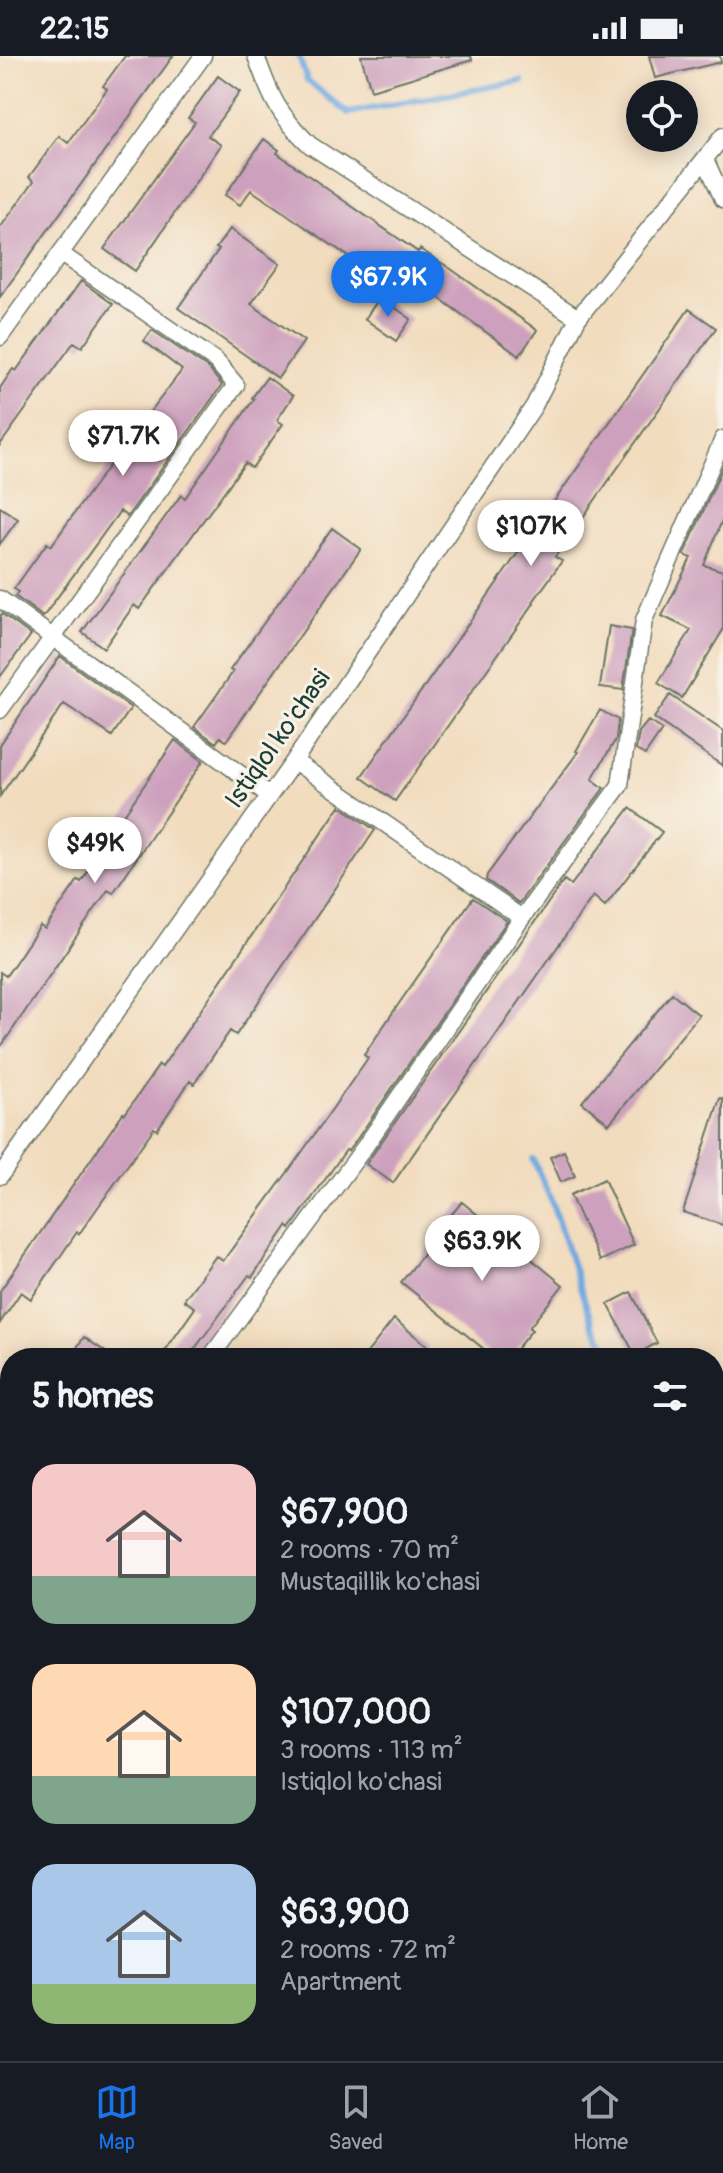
<!DOCTYPE html>
<meta charset="utf-8">
<style>
:root{--surface:#171b24;--page:#20242c;--text:#f1f3f6;--muted:#9ea1a6;--line:#363941;--accent:#1a73e8}
body{margin:0;font-family:Pangolin,sans-serif;background:var(--page);color:var(--text);height:100vh;display:flex;flex-direction:column;font-size:30px;white-space:nowrap}
*{box-sizing:border-box;margin:0}
p{font-size:26px;color:var(--muted)}
.icon{flex:none;width:44px;height:44px;fill:none;stroke:currentColor;stroke-width:2;stroke-linecap:round;stroke-linejoin:round}
.map{position:relative;flex:1;overflow:hidden}
.details{position:absolute;left:0px;top:1292px;width:724px;height:714px;display:flex;flex-direction:column;background:var(--surface);border-radius:32px 32px 0 0;box-shadow:0 4px 20px #0003}
.details>*{flex:none}
.controls{position:absolute;left:626px;top:24px;display:grid;gap:16px}
.controls a{display:grid;place-items:center;width:72px;height:72px;border-radius:50%;background:var(--surface);box-shadow:0 4px 20px #0003;font-size:40px}
.price{position:absolute;translate:-50% -68px;padding:0 18px;border-radius:28px;background:#fff;color:#222;font-size:26px;line-height:52px;filter:drop-shadow(0 2px 4px #0008)}
.price::after{content:'';position:absolute;left:50%;top:48px;width:24px;height:18px;margin-left:-12px;background:inherit;clip-path:polygon(0 0,100% 0,50% 100%)}
.price.current{background:var(--accent);color:#fff}
ul{padding:0;list-style:none}
li{display:flex;align-items:center;gap:24px;height:200px;padding:0 32px}
li span{display:grid;place-items:center;flex:none;width:224px;height:160px;border-radius:24px;color:#555}
li>.icon{margin-inline-start:auto}
span .icon{width:96px;height:96px;fill:#fffc;stroke-width:1}
li b{font-size:34px}
h2{display:flex;justify-content:space-between;align-items:center;height:96px;padding:0 32px;font-size:34px}
.status{display:flex;justify-content:space-between;align-items:center;height:56px;padding:0 40px;background:var(--surface);direction:ltr}
.status svg{height:22px;fill:currentColor}
.tab-bar{display:flex;justify-content:space-around;align-items:center;height:112px;border-top:2px solid var(--line);background:var(--surface);font-size:22px;color:var(--muted)}
.tab-bar a{display:grid;justify-items:center;gap:4px}
.tab-bar .current{color:var(--accent)}
.map>svg:first-child{display:block}
.lines{fill:none;stroke-linecap:round;stroke-linejoin:round}
.stream{stroke:#6fa9df;stroke-width:6}
.building{fill:#cda1bd}
.lane-casing{stroke:#697564;stroke-width:11}
.street-casing{stroke:#697564;stroke-width:19}
.lane{stroke:#fff;stroke-width:8}
.street{stroke:#fff;stroke-width:16}
.labels{text-anchor:middle;dominant-baseline:central;stroke-width:6;stroke-linejoin:round;paint-order:stroke}
.street-label{font-size:26px;fill:#1f3d34;stroke:#f7f3e8}
</style>
<div class="status"><b>22:15</b><svg viewBox="0 0 49 12"><path d="M0 12V9h3v3zM5 12V6h3v6zM10 12V3h3v9zM15 12V0h3v12zM26 1h20v11H26zM47 4h2v5h-2z"/></svg></div>
<div class="map">
<svg width="723" height="2005" viewBox="0 0 723 2005">
<rect width="100%" height="100%" fill="#f7f3e8"/>
<filter id="ink" filterUnits="userSpaceOnUse"><feTurbulence type="fractalNoise" baseFrequency=".0125" numOctaves="2"/><feDisplacementMap in="SourceGraphic" scale="16" xChannelSelector="R" yChannelSelector="G"/><feConvolveMatrix kernelMatrix="1 2 1 2 8 2 1 2 1" color-interpolation-filters="sRGB"/></filter>
<filter id="wash" filterUnits="userSpaceOnUse"><feTurbulence type="fractalNoise" baseFrequency=".006" numOctaves="4" result="noise"/><feDisplacementMap in="SourceGraphic" scale="32" xChannelSelector="R" yChannelSelector="G"/><feGaussianBlur stdDeviation="1.8" result="paint"/><feColorMatrix in="noise" values="0 0 0 0 0 0 0 0 0 0 0 0 0 0 0 0 0 1.4 0 .05"/><feComposite in="paint" operator="in"/></filter>
<g filter="url(#wash)">
<rect width="100%" height="100%" fill="#f2dcbe"/>
<g class="lines">
<path class="stream" d="M299,0L307,24L348,57L522,25
M533,1103L551,1144L593,1270L615,1302
M714,1401L723,1407"/>
</g>
<g id="blocks">
<path class="building" d="M125,0H173L0,241V172L34,125L29,121L59,80L68,87L107,33L103,30Z
M361,0H471L472,4L371,34Z
M649,0H720L721,6L655,22Z
M218,20L240,36L208,80L221,89L135,215L104,193L195,66L188,62Z
M264,83L279,94L277,97L330,135L418,196L420,193L451,213L537,274L519,300L399,213L387,230L351,204L352,203L251,134L240,149L225,139Z
M230,173L280,208L251,248L304,285L278,322L178,252L219,193L216,192Z
M81,225L113,248L82,291L74,286L0,389V332L13,313L16,315Z
M380,241L411,263L396,285L365,263Z
M689,253L716,272L555,501L562,505L533,546L534,547L395,745L361,721Z
M152,274L209,313L222,329L127,461L120,455L43,561L15,540L18,536L14,533L47,487L51,490L93,431L182,314L144,285Z
M267,321L293,340L277,364L283,368L252,412L245,407L139,553L134,549L104,592L82,576L181,439L185,442L254,343L252,342Z
M723,410V462L704,509L723,515V574L682,642L658,627L691,574L662,560L691,502L684,499Z
M0,451L18,463L0,488Z
M332,472L361,493L226,685L220,681L216,687L194,671L233,616L230,614Z
M2,558L31,579L0,621V560Z
M609,570L632,574L623,634L600,631Z
M60,600L131,652L112,680L64,648L0,740V689Z
M670,639L723,675V710L654,662Z
M600,654L618,664L616,683L592,723L604,732L519,847L486,824L487,819L578,696L576,695Z
M648,665L662,674L645,699L636,694L639,676Z
M175,684L203,705L113,837L108,834L0,992V916L6,920L40,870L45,873L78,824L81,826L115,776L113,775Z
M340,750L375,774L236,979L230,975L194,1028L190,1025L157,1074L154,1072L79,1178L77,1176L31,1243L21,1236L0,1267V1235L123,1057L125,1058L159,1009L162,1011Z
M630,752L662,776L605,850L593,840L393,1127L366,1108L564,824L571,829Z
M473,842L507,865L357,1083L348,1095L346,1094L290,1173L287,1170L252,1221L249,1219L188,1302H160L195,1252L184,1244L216,1200L223,1205L295,1106L368,1002L364,999L400,946Z
M672,937L699,959L609,1068L582,1046Z
M720,1042L723,1043V1169L683,1156Z
M564,1095L575,1120L561,1126L550,1101Z
M604,1123L634,1189L600,1205L570,1139Z
M462,1146L563,1229L529,1272L532,1274L509,1302H495L401,1226L436,1183L433,1180Z
M631,1236L657,1287L635,1299L608,1248Z
M394,1263L429,1291L420,1302H363Z
M84,1281L114,1302H70Z"/>
</g>
</g>
<g filter="url(#ink)">
<use href="#blocks" fill-opacity="0" stroke="#697564" stroke-width="2"/>
<g class="lines">
<defs>
<path id="lane" d="M714,1519L723,1535
M714,1591L723,1592
M529,1996L536,2005
M703,1996L717,2005"/>
<path id="street" d="M256,0C271,42 278,58 310,89L578,262
M705,103L723,143
M0,281L203,0
M0,543L269,739
M0,654L236,329L216,305L61,198
M294,705L522,862
M0,1120L294,705L534,350L578,262L723,80
M210,1302L366,1089L522,862L620,729L644,564L723,383
M10,1582L1,1634V1682L8,1715L10,1945
M714,1712L723,1708
M0,1970L10,1967"/>
</defs>
<use href="#lane" class="lane-casing"/>
<use href="#street" class="street-casing"/>
<use href="#lane" class="lane"/>
<use href="#street" class="street"/>
</g>
</g>
<g class="labels">
<g class="street-label">
<text transform="translate(278 683) rotate(-55)">Istiqlol ko'chasi</text>
</g>
</g>
</svg>
<div class="controls">
<a><svg class="icon" aria-label="locate" viewBox="0 0 24 24"><circle cx="12" cy="12" r="6"/><path d="M12 2v4M12 18v4M2 12h4M18 12h4"/></svg></a>
</div>
<b class="price current" style="left:388px;top:263px">$67.9K</b>
<b class="price" style="left:123px;top:422px">$71.7K</b>
<b class="price" style="left:531px;top:512px">$107K</b>
<b class="price" style="left:95px;top:829px">$49K</b>
<b class="price" style="left:482px;top:1227px">$63.9K</b>
<section class="details">
<h2>5 homes<svg class="icon" aria-label="filters" viewBox="0 0 24 24"><path d="M4 7h16M4 17h16"/><circle cx="9" cy="7" r="2"/><circle cx="15" cy="17" r="2"/></svg></h2>
<ul>
<li><span style="background:linear-gradient(#f6c9c9 70%,#7fa58c 0)"><svg class="icon" aria-label="home" viewBox="0 0 24 24"><path d="M3 11l9-7 9 7M6 9v11h12V9"/></svg></span><div><b>$67,900</b><p>2 rooms · 70 m²</p><p>Mustaqillik ko'chasi</p></div></li>
<li><span style="background:linear-gradient(#ffd9b3 70%,#7fa58c 0)"><svg class="icon" aria-label="home" viewBox="0 0 24 24"><path d="M3 11l9-7 9 7M6 9v11h12V9"/></svg></span><div><b>$107,000</b><p>3 rooms · 113 m²</p><p>Istiqlol ko'chasi</p></div></li>
<li><span style="background:linear-gradient(#a9c7e8 75%,#8fb573 0)"><svg class="icon" aria-label="home" viewBox="0 0 24 24"><path d="M3 11l9-7 9 7M6 9v11h12V9"/></svg></span><div><b>$63,900</b><p>2 rooms · 72 m²</p><p>Apartment</p></div></li>
</ul>
</section>
</div>
<nav class="tab-bar">
<a class="current"><svg class="icon" aria-label="map" viewBox="0 0 24 24"><path d="M3 6l6-2 6 2 6-2v14l-6 2-6-2-6 2zM9 4v14M15 6v14"/></svg>Map</a>
<a><svg class="icon" aria-label="saved" viewBox="0 0 24 24"><path d="M7 4h10v16l-5-4-5 4z"/></svg>Saved</a>
<a><svg class="icon" aria-label="home" viewBox="0 0 24 24"><path d="M3 11l9-7 9 7M6 9v11h12V9"/></svg>Home</a>
</nav>
